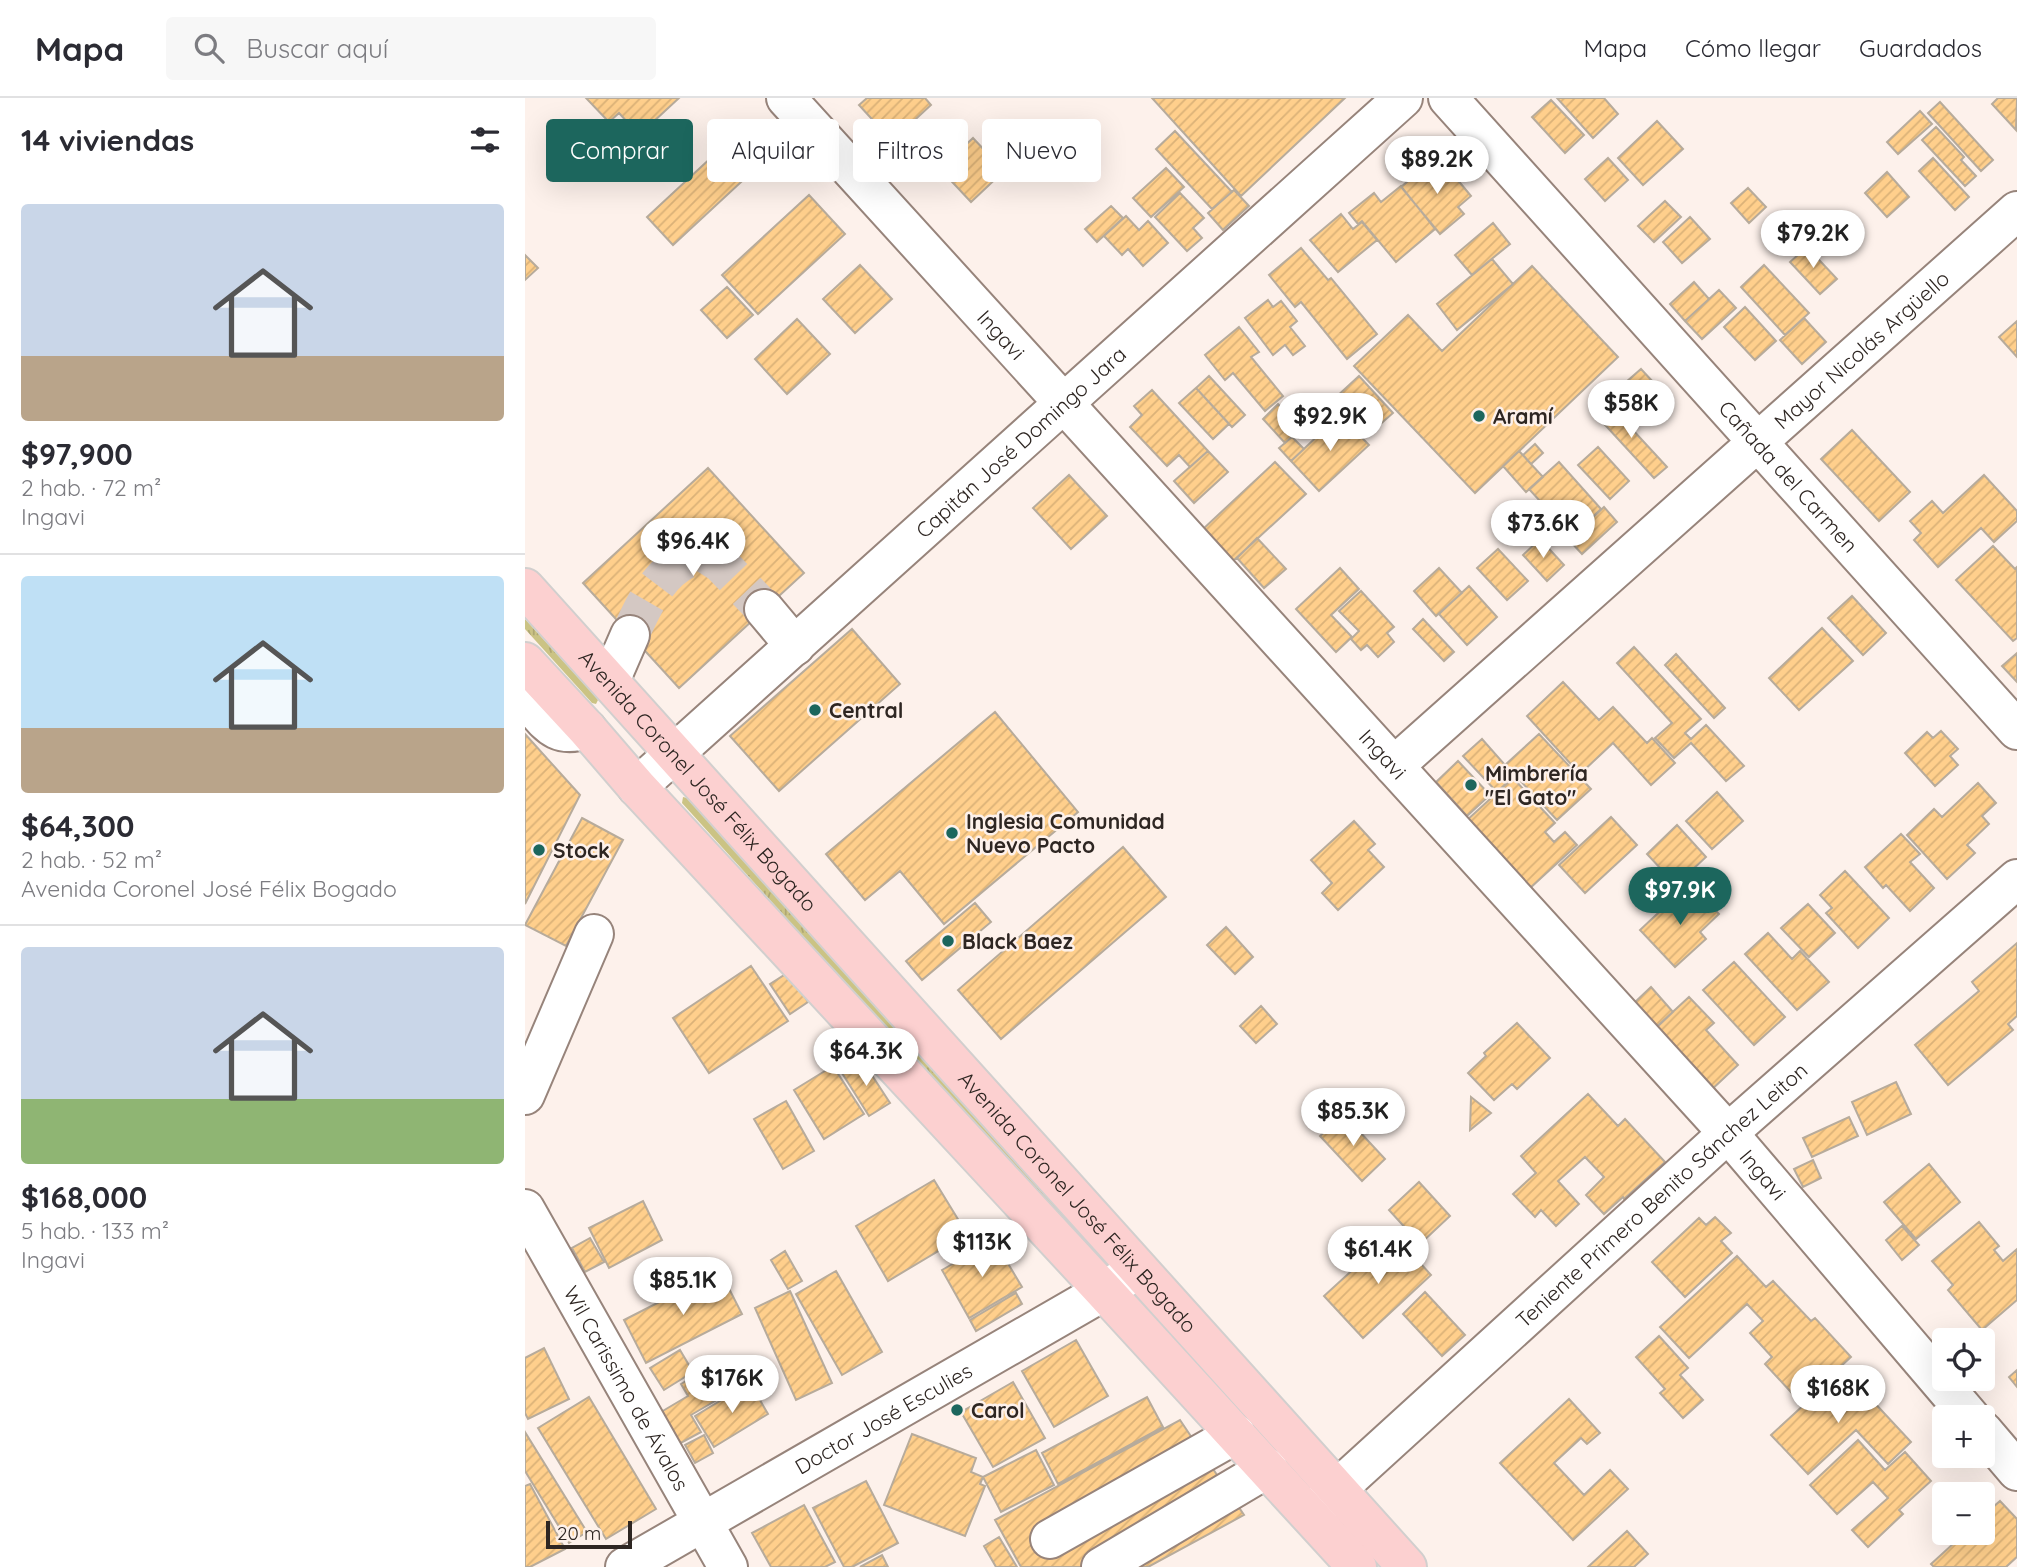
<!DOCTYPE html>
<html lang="es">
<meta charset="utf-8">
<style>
:root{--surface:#fff;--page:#f7f7f7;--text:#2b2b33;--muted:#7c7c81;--line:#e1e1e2;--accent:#1c665d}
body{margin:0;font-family:Quicksand,sans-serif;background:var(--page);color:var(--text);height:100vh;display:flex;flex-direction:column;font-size:26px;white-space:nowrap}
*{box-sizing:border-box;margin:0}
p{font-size:23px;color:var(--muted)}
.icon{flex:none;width:38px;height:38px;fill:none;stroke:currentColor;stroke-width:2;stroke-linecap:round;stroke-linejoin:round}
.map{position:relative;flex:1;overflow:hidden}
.panel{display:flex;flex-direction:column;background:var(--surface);width:525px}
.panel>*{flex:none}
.hud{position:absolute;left:21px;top:21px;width:665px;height:63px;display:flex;gap:14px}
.buttons{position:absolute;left:1407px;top:1230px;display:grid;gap:14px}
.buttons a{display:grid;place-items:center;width:63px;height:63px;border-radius:7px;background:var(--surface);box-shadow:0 7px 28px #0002;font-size:35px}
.scale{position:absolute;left:21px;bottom:18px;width:86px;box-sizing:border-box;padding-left:7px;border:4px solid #2e2622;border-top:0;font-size:19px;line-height:24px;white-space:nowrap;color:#2e2622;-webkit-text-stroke:5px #fdf1eb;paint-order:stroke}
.price{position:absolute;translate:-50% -60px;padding:0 16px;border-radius:24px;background:#fff;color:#222;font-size:23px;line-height:46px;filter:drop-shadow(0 2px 4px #0008)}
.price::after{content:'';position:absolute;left:50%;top:42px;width:21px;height:16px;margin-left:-10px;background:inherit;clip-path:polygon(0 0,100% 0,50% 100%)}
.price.on{background:var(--accent);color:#fff}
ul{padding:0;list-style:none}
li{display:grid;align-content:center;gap:14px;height:371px;padding:0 21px}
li+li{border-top:2px solid var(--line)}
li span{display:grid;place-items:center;height:217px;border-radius:7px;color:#555}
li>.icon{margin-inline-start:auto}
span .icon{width:126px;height:126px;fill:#fffc;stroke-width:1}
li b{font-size:30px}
h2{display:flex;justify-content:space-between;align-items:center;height:84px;padding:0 21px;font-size:30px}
.pill{padding:0 24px;border-radius:7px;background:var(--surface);box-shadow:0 7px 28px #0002;font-size:24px;line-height:63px}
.pill.on{background:var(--accent);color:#fff}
header{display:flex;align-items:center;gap:42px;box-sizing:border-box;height:98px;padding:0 35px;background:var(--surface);border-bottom:2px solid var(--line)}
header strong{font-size:33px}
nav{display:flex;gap:38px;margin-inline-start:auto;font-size:24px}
.search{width:490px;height:63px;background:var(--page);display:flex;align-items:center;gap:18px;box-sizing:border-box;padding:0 24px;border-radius:7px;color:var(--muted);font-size:26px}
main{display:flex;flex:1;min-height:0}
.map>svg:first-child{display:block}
.grass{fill:url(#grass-tufts)}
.building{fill:url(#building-hatch);stroke:#b7ab9b;stroke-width:2}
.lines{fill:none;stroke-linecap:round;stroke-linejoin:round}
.minor-tunnel{stroke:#d4c8c3;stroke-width:38;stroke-dasharray:38 19;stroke-linecap:butt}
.minor-casing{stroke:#97847b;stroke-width:42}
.major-casing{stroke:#d1cfce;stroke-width:42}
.minor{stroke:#fff;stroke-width:38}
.major{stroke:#fcd0d0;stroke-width:38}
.poi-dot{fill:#1c665d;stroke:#fdf1eb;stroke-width:2.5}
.labels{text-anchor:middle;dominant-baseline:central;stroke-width:5;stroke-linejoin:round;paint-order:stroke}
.street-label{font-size:21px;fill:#2e2622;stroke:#fdf1eb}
.poi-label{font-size:21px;font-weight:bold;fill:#2e2622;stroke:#fdf1eb;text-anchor:start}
</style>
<header>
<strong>Mapa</strong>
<div class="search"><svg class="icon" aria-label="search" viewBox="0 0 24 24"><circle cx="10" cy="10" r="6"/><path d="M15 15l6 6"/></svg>Buscar aquí</div>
<nav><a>Mapa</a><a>Cómo llegar</a><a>Guardados</a></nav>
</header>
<main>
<section class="panel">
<h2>14 viviendas<svg class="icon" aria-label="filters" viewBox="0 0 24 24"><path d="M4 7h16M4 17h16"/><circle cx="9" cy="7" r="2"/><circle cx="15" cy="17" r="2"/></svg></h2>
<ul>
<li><span style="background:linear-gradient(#c9d6e8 70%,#b9a48a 0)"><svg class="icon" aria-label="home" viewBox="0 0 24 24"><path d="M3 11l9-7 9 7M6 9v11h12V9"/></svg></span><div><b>$97,900</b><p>2 hab. · 72 m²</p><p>Ingavi</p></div></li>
<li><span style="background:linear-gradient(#bfe0f5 70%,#b9a48a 0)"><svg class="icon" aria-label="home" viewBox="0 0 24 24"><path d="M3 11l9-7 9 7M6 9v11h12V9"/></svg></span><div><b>$64,300</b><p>2 hab. · 52 m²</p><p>Avenida Coronel José Félix Bogado</p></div></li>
<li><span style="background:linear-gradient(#c9d6e8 70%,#8fb573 0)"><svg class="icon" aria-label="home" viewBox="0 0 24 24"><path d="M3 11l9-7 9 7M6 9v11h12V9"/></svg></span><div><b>$168,000</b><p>5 hab. · 133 m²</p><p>Ingavi</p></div></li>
</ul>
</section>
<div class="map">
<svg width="1492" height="1469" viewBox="0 0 1492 1469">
<defs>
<pattern id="grass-tufts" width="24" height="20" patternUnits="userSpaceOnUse" patternTransform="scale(1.75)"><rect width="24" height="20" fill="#cbc384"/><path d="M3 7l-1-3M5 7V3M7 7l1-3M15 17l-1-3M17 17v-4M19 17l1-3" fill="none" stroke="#afa772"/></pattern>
<pattern id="building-hatch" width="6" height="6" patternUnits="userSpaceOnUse" patternTransform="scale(1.75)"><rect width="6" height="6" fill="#ffcf8c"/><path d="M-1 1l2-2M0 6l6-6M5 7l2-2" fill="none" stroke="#dbb278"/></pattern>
</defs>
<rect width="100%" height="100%" fill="#fdf1eb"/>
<path class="grass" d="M0,521L72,600L73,602L71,606L67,605L0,531Z
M158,699L162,700L564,1142L565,1146L563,1148L558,1147L157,705Z"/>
<path class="building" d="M61,0H154L114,37L94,15L84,24Z
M342,0H400L406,7L367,43L334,7Z
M627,0H820L716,98Z
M1032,0H1079L1093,16L1068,40Z
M1473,0H1492L1491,32L1467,6Z
M1026,2L1059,37L1040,55L1007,19Z
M1415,4L1468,62L1456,73L1403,15Z
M1395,13L1407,26L1373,56L1362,44Z
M1132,23L1158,51L1118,87L1093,60Z
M1411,29L1439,59L1436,62L1451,78L1440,88L1397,42Z
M650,33L707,94L687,111L631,51Z
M448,40L479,73L446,104L415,71Z
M202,45L228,73L148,147L122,119Z
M1083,60L1103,82L1080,103L1060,81Z
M1408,60L1444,99L1430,112L1394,73Z
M916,62L946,98L933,109L939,116L915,136L876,89L900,69L903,73Z
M641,70L659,89L626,119L608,100Z
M1362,74L1384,99L1362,119L1340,95Z
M876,88L910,131L871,164L837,123L833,126L824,115L849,95L856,104Z
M1223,90L1241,109L1224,125L1206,105Z
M709,92L724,108L698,132L683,115Z
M655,95L679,120L668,130L677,140L662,153L630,119Z
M284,97L320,136L233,216L197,177Z
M1140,103L1156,119L1129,144L1113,128Z
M586,108L598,120L572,144L560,131Z
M816,116L828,131L837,124L852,142L813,174L785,142Z
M601,118L614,132L623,123L643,145L618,168L603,151L597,157L579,138Z
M1165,119L1185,141L1157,165L1138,144Z
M968,125L985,146L947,177L930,157Z
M1282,149L1312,181L1295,196L1265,164Z
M776,150L803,182L806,180L852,236L822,261L776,204L770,209L744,177Z
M0,157L13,170L0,182Z
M967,161L988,186L932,232L912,206Z
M335,167L367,201L330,235L298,201Z
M1239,167L1284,215L1260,237L1216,189Z
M1007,168L1093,259L950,395L829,268L883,217L917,253Z
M1169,184L1184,201L1160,223L1145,206Z
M202,189L228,217L202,240L176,212Z
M1194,192L1211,210L1177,241L1160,223Z
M743,202L748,209L756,203L772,223L765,229L780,248L768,257L760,247L748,257L720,220Z
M1220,209L1251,243L1230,262L1199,229Z
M1279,220L1301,244L1277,266L1255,242Z
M272,221L305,256L262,296L230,261Z
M1492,223V259L1474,239Z
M714,229L734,254L726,259L758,298L740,313L708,275L700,282L680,257Z
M1116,271L1142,299L1120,320L1093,291Z
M684,278L720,317L707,329L671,290Z
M834,278L868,315L844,336L810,300Z
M671,290L704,326L688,341L654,305Z
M627,292L683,353L665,369L654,357L642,368L605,329L617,317L609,308Z
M1082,304L1142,369L1129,380L1070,316Z
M753,306L780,336L774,340L770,336L760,345L738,321Z
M815,317L844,347L794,393L766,363Z
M1327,332L1385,394L1354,423L1296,361Z
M767,339L779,351L766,363L754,350Z
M1010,346L1018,355L1006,366L998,357Z
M1073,349L1104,383L1085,401L1053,367Z
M683,353L703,374L669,405L649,383Z
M994,353L1018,379L1001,394L978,368Z
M750,364L781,396L708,463L678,431Z
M1034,364L1076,411L1047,438L1004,391Z
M183,370L279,475L154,590L58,485Z
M544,377L582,418L546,451L508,410Z
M1459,377L1492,413V423L1469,444L1456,430L1413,469L1389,442L1396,435L1385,423L1407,403L1418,415Z
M1079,409L1092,424L1057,456L1044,442Z
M732,440L761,471L739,490L712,460Z
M1015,441L1039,467L1022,483L998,457Z
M1468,448L1490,471L1492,469V540L1488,543L1431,482Z
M973,451L1003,483L982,502L952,470Z
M815,470L834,491L806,517L827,539L811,554L771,511Z
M914,470L937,495L911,518L889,493Z
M944,488L972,519L942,547L914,516Z
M836,493L869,529L862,535L869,544L853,559L842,547L836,552L826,541L834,533L814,513Z
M1327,498L1361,535L1338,557L1303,520Z
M898,521L929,554L919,563L888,531Z
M1297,530L1328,563L1274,612L1244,580Z
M327,531L375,586L254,693L205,638Z
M1109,549L1176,621L1160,635L1166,641L1181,627L1219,668L1201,683L1166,645L1149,660L1130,640L1147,625L1092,565Z
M1492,555V584L1477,568Z
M1151,556L1200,610L1189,620L1140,567Z
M1038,584L1074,622L1088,609L1122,645L1127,640L1150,665L1126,687L1088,645L1055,676L1002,618Z
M470,614L553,714L419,826L375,773L340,802L301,756Z
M1416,633L1433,651L1425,658L1433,667L1410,688L1380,655L1402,634L1408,640Z
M0,636L55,697L0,806Z
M1014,636L1066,691L1032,722L990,677L972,694L938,658L957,641L980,667Z
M933,663L965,697L942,718L911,684Z
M988,680L1030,725L1020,734L1029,744L1040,734L1052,747L1004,791L941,723Z
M1453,685L1471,705L1457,718L1464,726L1442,747L1450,755L1422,781L1382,737L1409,711L1417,719Z
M1192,694L1218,723L1187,751L1161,723Z
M1086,719L1112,747L1060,795L1034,767Z
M57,720L98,742L41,848L0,827Z
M829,723L850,746L843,752L859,769L813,812L797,795L807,785L786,762Z
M1152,727L1181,759L1151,787L1122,756Z
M1376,736L1395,756L1385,764L1409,790L1385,813L1361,787L1358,790L1340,769Z
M598,749L641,799L476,941L433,892Z
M1320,773L1364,820L1333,850L1301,815L1307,810L1295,797Z
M1171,792L1194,816L1175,834L1181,841L1150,869L1115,832L1146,803L1152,809Z
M450,805L466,824L397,882L381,863Z
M1283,806L1310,835L1284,859L1256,830Z
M701,829L728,859L710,876L682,847Z
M1243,835L1267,861L1275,853L1304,884L1272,912L1220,856Z
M1492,845V918L1483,926L1488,932L1423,987L1390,947L1454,893L1447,884Z
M1209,864L1260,919L1229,947L1178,892Z
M226,868L263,923L184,975L148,920Z
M264,874L283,904L265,916L245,886Z
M1126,889L1148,914L1131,930L1109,905Z
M1164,899L1189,925L1181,932L1213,967L1184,994L1127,933Z
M736,908L752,926L731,945L715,928Z
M992,925L1025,960L992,991L987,986L969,1002L943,975L961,958L959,955Z
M337,962L365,1005L344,1018L317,975Z
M308,968L339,1016L299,1041L269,992Z
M1371,984L1386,1016L1342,1037L1327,1004Z
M1063,996L1093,1028L1100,1021L1140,1064L1099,1101L1098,1099L1079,1116L1061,1097L1079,1079L1060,1059L1033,1083L1054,1106L1031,1128L1016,1112L1010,1119L988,1096L1011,1075L996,1058Z
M946,999L966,1015L945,1032Z
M261,1003L289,1053L258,1071L229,1021Z
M819,1017L860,1061L837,1083L795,1038Z
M1324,1019L1333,1038L1287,1059L1278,1040Z
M1288,1062L1296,1080L1278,1089L1269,1071Z
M1404,1066L1435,1104L1391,1141L1359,1104Z
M409,1082L442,1136L363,1183L331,1128Z
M894,1084L925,1118L895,1146L864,1112Z
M118,1103L137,1142L84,1170L64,1130Z
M1190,1119L1206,1135L1196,1143L1207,1155L1160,1199L1127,1164L1174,1120L1181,1127Z
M1454,1124L1474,1148L1469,1152L1478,1163L1492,1151V1202L1457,1232L1423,1192L1428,1187L1407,1163Z
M1377,1128L1394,1147L1377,1162L1361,1142Z
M868,1135L906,1177L838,1240L799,1198Z
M65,1140L79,1164L60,1174L47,1150Z
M469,1142L497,1189L444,1220L417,1172Z
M260,1153L277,1183L263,1191L246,1162Z
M1212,1158L1241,1189L1248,1183L1286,1223L1290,1220L1326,1259L1276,1305L1240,1266L1247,1259L1225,1235L1238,1223L1222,1206L1164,1260L1135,1229Z
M195,1173L217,1216L121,1265L99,1222Z
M311,1173L357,1254L317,1277L271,1196Z
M265,1193L307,1285L271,1302L230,1210Z
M900,1194L940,1237L917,1258L878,1216Z
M491,1195L497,1206L451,1233L445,1222Z
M1134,1238L1163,1270L1155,1277L1178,1302L1158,1320L1135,1295L1140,1291L1111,1259Z
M551,1242L583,1298L529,1329L497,1273Z
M19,1250L44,1301L3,1321L0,1315V1260Z
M155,1252L168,1274L139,1292L125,1270Z
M181,1271L197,1299L166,1317L176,1334L154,1346L136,1314L163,1298L156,1286Z
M1318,1271L1386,1344L1363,1366L1331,1332L1283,1376L1246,1337Z
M1492,1272V1289L1484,1279Z
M488,1284L520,1340L468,1369L436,1314Z
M225,1285L243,1316L189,1349L170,1318Z
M64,1299L131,1411L81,1441L13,1330Z
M622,1299L638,1329L533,1386L517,1355Z
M1044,1301L1075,1335L1062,1346L1056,1340L1029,1365L1059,1397L1085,1372L1103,1391L1048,1442L975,1365Z
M655,1322L719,1417L623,1469H496L470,1422Z
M0,1334L62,1434L44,1445L0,1373Z
M387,1336L451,1360L446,1374L458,1379L455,1386L460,1388L440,1438L359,1407Z
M179,1337L188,1355L170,1365L160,1347Z
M1333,1342L1360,1372L1380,1354L1406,1383L1374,1412L1378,1416L1343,1449L1327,1432L1363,1400L1348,1384L1312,1416L1285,1387Z
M511,1352L529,1387L476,1414L458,1379Z
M341,1383L373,1445L327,1469H319L288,1410Z
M5,1386L40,1451L5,1469H0V1388Z
M1475,1403L1492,1421V1459L1481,1469H1409L1406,1466L1440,1435H1458V1418Z
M279,1407L310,1464L300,1469H246L227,1435Z
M1102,1433L1123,1456L1109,1469H1063Z
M474,1439L492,1469H471L459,1448Z
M357,1457L363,1469H335Z"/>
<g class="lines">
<path class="minor-tunnel" d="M105,537C118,508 134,473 165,460C170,458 177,458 182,457L196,466L239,511"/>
<defs>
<g id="minor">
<path id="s1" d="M261,0L1203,1035L1446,1320"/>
<path id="s2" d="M923,0L1492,632"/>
<path d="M239,511L270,548"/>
<path d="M85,583L105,537"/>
<path d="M0,600C22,623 28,642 62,631"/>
<path id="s3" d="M869,668L1492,113"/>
<path id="s4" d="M112,689L878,0"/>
<path d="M0,997L69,836"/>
<path id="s5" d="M0,1111L203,1469"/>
<path d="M1458,1333L1492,1373"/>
<path id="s6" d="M789,1412L1203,1035L1492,781"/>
<path d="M525,1441L711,1336"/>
<path id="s7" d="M100,1469L579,1193L607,1175"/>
<path d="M576,1469L743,1370"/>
</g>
<g id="major">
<path id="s8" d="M0,490L882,1469"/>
<path d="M0,564L62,631L112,689L579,1193L832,1469"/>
</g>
</defs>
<use href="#minor" class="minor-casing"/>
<use href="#major" class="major-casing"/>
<use href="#minor" class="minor"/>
<use href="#major" class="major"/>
</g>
<g class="poi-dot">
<circle cx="954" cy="318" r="7"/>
<circle cx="290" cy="612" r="7"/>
<circle cx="946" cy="687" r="7"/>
<circle cx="427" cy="735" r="7"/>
<circle cx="14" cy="752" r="7"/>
<circle cx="423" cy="843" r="7"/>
<circle cx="432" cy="1312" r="7"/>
</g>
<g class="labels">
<g class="street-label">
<text stroke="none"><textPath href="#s1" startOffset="320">Ingavi</textPath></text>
<text stroke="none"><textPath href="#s3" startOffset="626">Mayor Nicolás Argüello</textPath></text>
<text stroke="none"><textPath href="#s4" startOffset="516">Capitán José Domingo Jara</textPath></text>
<text stroke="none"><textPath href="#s2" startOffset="509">Cañada del Carmen</textPath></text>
<text stroke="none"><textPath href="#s1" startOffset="887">Ingavi</textPath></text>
<text stroke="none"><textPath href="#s8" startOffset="259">Avenida Coronel José Félix Bogado</textPath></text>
<text stroke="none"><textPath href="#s1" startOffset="1454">Ingavi</textPath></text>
<text stroke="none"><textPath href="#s6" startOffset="469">Teniente Primero Benito Sánchez Leiton</textPath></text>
<text stroke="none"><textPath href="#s8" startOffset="826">Avenida Coronel José Félix Bogado</textPath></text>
<text stroke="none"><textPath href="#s5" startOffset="206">Wil Carissimo de Ávalos</textPath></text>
<text stroke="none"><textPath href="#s7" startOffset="298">Doctor José Esculies</textPath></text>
</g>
<g class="poi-label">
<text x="968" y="318">Aramí</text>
<text x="304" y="612">Central</text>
<text x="960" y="675">Mimbrería<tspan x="960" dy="24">"El Gato"</tspan></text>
<text x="441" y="723">Inglesia Comunidad<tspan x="441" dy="24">Nuevo Pacto</tspan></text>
<text x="28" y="752">Stock</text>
<text x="437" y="843">Black Baez</text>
<text x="446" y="1312">Carol</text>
</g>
</g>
</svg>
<div class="buttons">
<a><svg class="icon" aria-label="locate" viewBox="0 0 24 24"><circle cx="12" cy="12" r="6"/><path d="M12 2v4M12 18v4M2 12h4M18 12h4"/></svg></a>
<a>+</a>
<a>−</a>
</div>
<div class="scale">20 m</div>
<b class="price" style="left:912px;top:98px">$89.2K</b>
<b class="price" style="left:1288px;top:172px">$79.2K</b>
<b class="price" style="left:1106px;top:342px">$58K</b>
<b class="price" style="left:805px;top:355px">$92.9K</b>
<b class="price" style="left:1018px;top:462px">$73.6K</b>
<b class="price" style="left:168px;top:480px">$96.4K</b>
<b class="price on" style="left:1155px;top:829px">$97.9K</b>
<b class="price" style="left:341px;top:990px">$64.3K</b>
<b class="price" style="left:828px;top:1050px">$85.3K</b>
<b class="price" style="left:457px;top:1181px">$113K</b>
<b class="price" style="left:853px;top:1188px">$61.4K</b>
<b class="price" style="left:158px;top:1219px">$85.1K</b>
<b class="price" style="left:207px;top:1317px">$176K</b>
<b class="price" style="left:1313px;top:1327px">$168K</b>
<div class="hud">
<a class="pill on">Comprar</a>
<a class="pill">Alquilar</a>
<a class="pill">Filtros</a>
<a class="pill">Nuevo</a>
</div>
</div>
</main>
